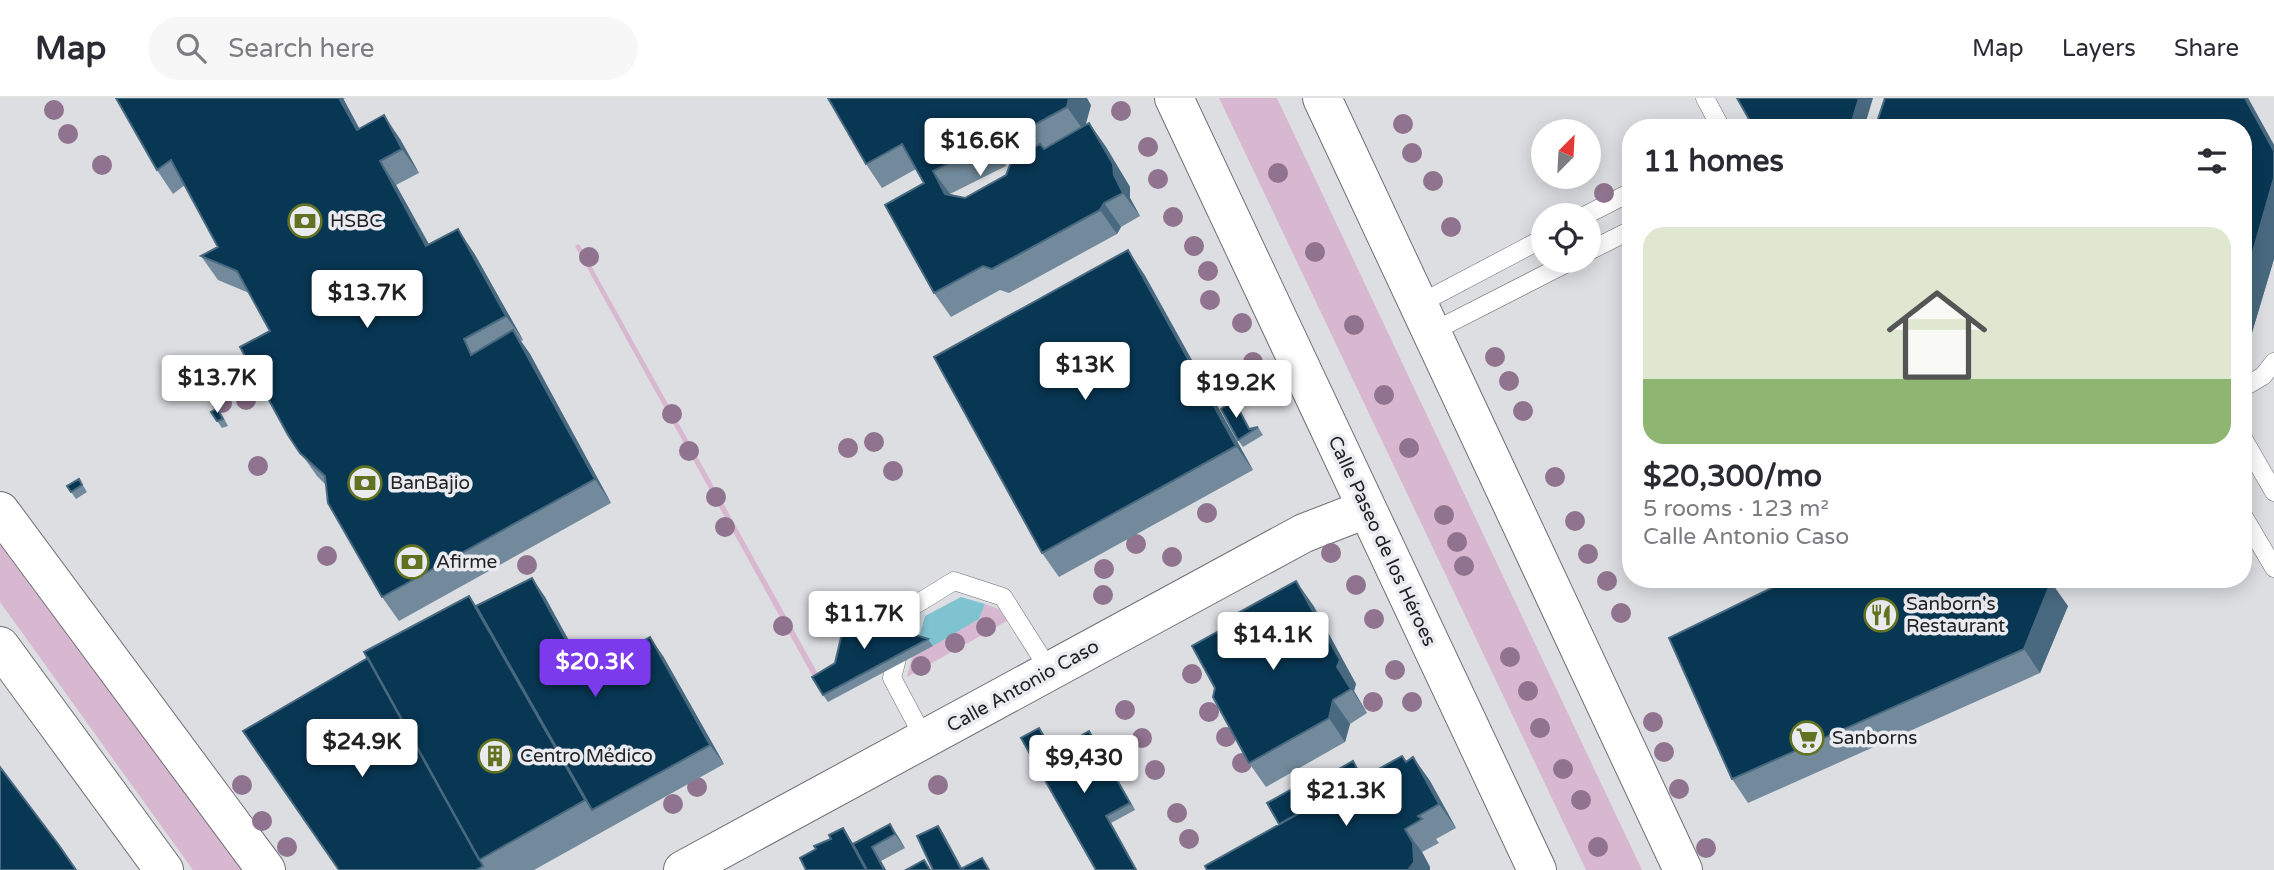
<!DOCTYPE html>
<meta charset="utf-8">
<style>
:root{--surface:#fff;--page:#f7f7f7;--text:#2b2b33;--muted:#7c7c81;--line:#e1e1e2;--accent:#7c3aed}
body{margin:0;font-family:"Varela Round",sans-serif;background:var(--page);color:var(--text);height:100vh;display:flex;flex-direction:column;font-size:26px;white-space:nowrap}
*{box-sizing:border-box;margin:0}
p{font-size:23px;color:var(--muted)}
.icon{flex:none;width:38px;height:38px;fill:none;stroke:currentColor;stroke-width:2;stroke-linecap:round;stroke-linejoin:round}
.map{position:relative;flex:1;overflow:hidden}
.panel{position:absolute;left:1622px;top:21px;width:630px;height:469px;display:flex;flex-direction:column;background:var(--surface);border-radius:28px;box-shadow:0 4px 18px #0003}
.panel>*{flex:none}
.needle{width:46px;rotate:24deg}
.fabs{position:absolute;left:1531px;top:21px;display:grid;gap:14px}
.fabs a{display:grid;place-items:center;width:70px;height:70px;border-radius:50%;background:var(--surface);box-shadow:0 4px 18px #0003;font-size:35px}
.price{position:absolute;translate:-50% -60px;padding:0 16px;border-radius:7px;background:#fff;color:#222;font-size:23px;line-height:46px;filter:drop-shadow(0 2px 4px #0008)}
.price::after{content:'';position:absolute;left:50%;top:42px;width:21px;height:16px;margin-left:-10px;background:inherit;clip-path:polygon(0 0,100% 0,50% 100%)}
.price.selected{background:var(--accent);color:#fff}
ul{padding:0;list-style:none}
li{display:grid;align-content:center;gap:14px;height:371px;padding:0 21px}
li+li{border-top:2px solid var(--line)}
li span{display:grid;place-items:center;height:217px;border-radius:21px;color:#555}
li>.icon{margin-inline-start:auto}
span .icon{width:126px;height:126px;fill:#fffc;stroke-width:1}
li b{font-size:30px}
h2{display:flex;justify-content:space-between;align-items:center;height:84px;padding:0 21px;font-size:30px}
header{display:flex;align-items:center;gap:42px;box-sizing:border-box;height:98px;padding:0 35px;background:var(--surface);border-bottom:2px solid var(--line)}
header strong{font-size:33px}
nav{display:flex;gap:38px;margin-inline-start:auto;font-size:24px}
.search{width:490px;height:63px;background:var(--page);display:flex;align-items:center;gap:18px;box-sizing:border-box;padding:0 24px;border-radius:38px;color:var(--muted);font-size:26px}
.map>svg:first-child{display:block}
.green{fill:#d8b8d1}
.water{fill:#7fc2d0}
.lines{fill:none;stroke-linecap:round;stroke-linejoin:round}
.lane-casing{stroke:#6e6f73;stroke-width:19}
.secondary-casing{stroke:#6e6f73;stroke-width:40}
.primary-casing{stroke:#6e6f73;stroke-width:40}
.lane{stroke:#fff;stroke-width:18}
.secondary{stroke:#fff;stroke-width:38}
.primary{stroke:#fff;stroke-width:38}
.tree{fill:#90738e}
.wall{fill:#728a9b;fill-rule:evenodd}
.shaded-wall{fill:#48697f}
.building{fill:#083754;stroke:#48697f;stroke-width:2}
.labels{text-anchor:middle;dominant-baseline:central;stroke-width:7;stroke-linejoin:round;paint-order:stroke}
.poi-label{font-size:19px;fill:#222224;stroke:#eaebf0;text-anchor:start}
.street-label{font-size:19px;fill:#222224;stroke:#eaebf0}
</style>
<header>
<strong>Map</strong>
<div class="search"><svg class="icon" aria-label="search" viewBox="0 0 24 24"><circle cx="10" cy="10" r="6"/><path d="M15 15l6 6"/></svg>Search here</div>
<nav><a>Map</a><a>Layers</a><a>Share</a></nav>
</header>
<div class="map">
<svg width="2274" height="772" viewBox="0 0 2274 772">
<rect width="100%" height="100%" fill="#dddee2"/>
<path class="green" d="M1219,0H1277L1642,772H1586Z
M579,146L822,583L817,586L575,148Z
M0,439L244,772H193L0,504Z
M985,506L999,511L1007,523L907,579L912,559L979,521Z"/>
<path class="water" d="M961,499L985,506L979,521L933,548L918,543L925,518Z"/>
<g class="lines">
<defs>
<path id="lane" d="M1705,0L1721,30
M1586,117L1631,94
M1589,153L1631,132
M1419,206L1544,140
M1432,234L1571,163
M2244,289L2263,278L2274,264
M2244,342L2274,394
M2244,419L2274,470
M925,642L892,580L910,510L954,483L1003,499L1050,573"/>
<path id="secondary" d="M0,413L266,772
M0,548L164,772
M683,772L1304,435L1366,411"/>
<path id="primary" d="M1174,0L1537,772
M1322,0L1683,772"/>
</defs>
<use href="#lane" class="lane-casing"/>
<use href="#secondary" class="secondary-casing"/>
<use href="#primary" class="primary-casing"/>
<use href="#lane" class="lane"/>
<use href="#secondary" class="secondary"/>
<use href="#primary" class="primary"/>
</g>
<g class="tree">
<circle cx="54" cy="12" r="10"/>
<circle cx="1121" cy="13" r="10"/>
<circle cx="1403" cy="26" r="10"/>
<circle cx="68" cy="36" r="10"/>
<circle cx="1148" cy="49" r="10"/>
<circle cx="1412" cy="55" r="10"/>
<circle cx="102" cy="67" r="10"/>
<circle cx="1278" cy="75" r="10"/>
<circle cx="1158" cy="81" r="10"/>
<circle cx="1433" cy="83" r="10"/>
<circle cx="1604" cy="95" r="10"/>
<circle cx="1173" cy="119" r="10"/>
<circle cx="1451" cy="129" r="10"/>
<circle cx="1194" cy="148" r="10"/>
<circle cx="1315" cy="154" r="10"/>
<circle cx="589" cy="159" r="10"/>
<circle cx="1208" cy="173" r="10"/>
<circle cx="1210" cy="202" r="10"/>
<circle cx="1242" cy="225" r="10"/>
<circle cx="1354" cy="227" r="10"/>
<circle cx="1495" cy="259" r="10"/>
<circle cx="1253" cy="264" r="10"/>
<circle cx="1509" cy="283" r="10"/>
<circle cx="1384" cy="297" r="10"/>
<circle cx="246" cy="302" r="10"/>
<circle cx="222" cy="305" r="10"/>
<circle cx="1523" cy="313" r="10"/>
<circle cx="672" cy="316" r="10"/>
<circle cx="874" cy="344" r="10"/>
<circle cx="848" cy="350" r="10"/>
<circle cx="1409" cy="350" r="10"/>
<circle cx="689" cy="353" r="10"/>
<circle cx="258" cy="368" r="10"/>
<circle cx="893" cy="373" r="10"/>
<circle cx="1555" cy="379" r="10"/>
<circle cx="716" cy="399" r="10"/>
<circle cx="1207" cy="415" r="10"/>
<circle cx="1444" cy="417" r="10"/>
<circle cx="1575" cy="423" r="10"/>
<circle cx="725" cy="429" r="10"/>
<circle cx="1457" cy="444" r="10"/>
<circle cx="1136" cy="446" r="10"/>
<circle cx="1331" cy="455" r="10"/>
<circle cx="1588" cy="456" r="10"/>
<circle cx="327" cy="458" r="10"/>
<circle cx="1172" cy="459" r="10"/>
<circle cx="527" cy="467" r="10"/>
<circle cx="1464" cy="468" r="10"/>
<circle cx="1104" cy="471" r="10"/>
<circle cx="1607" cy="483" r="10"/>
<circle cx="1356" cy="487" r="10"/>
<circle cx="1103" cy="497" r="10"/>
<circle cx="1621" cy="515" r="10"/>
<circle cx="1374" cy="521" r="10"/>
<circle cx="783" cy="528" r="10"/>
<circle cx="986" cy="529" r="10"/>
<circle cx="955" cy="545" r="10"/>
<circle cx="1510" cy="559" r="10"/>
<circle cx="921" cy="568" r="10"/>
<circle cx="1395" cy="572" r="10"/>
<circle cx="1192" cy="576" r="10"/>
<circle cx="1528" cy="593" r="10"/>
<circle cx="1373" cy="604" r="10"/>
<circle cx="1412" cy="604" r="10"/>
<circle cx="1125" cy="612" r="10"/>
<circle cx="1209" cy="614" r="10"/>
<circle cx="1653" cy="624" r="10"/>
<circle cx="1540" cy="630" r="10"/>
<circle cx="1226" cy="639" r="10"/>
<circle cx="1142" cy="640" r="10"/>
<circle cx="1664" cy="654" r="10"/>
<circle cx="1242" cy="665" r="10"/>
<circle cx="1563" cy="671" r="10"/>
<circle cx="1155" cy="672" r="10"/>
<circle cx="242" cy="687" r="10"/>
<circle cx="938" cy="687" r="10"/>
<circle cx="697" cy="689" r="10"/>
<circle cx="1679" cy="691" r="10"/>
<circle cx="1581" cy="702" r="10"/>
<circle cx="673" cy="706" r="10"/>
<circle cx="1177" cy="715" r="10"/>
<circle cx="262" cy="723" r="10"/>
<circle cx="1189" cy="741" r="10"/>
<circle cx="287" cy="749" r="10"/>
<circle cx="1598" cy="749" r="10"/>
<circle cx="1706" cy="750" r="10"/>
</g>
<path class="wall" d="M116,0H346L343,1L359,30L400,41L419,75L396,87L429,146L474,155L523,242L521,243L530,256L611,405L399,523L382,499L326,387L317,378L288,337L270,233L249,195L218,182L201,158L218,149L185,87L173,96L157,72Z
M828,0L1091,7L1085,27L1089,25L1106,49L1130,89V100L1140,118L1121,129L1117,136L1009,195L1000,192L951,219L934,195L924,85L916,71L882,90L866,66ZM1026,50L1031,51L1006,77L965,100L950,96L1006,68L1003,61Z
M1885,0H2248L2274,47V161L2251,238L2244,243V30Z
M1144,176L1253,372L1059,479L1042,455Z
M1234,302L1250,331L1258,329L1263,337L1243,349L1238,342Z
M211,314L222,317L228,328L222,330Z
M79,381L87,394L76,401L67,388Z
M532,480L545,499L586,574L663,558L724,666L534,772H339L368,560L469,498L476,508Z
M1313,507L1356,586L1354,593L1367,615L1350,626L1345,644L1266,689L1249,665Z
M2068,508L2040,575L1748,705L1732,681Z
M928,541L933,548L828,604L823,597Z
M1039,630L1053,653L1094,640L1135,712L1111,725L1137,772H1096Z
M1413,659L1430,683L1456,730L1436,741L1439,745L1422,754L1430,769L1279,726L1307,689L1363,679L1406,664Z
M890,726L899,740L905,750L881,763L886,772H806L816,751L831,741L843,730L855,749Z"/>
<path class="shaded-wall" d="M339,0H343L373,56L357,32Z
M1069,0H1087L1091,7L1084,33L1067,9Z
M1859,0H1873L1864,30H1850Z
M2245,0H2248L2274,47V53Z
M384,17L400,41L419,75L402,51Z
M1089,25L1106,49L1130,89V100L1140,118L1123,95Z
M986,37L1003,61L1006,68L990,45Z
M380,63L396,87L443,172L426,148Z
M933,73L950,96H945Z
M2274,80V161L2251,238L2244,227V185Z
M1104,105L1121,129L1117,136L1100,112Z
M458,131L474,155L523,242L506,218Z
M1128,152L1144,176L1253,372L1236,348Z
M513,232L530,256L611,405L595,381Z
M532,480L545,499L597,594L584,575Z
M1296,483L1313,507L1356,586L1354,593L1367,615L1337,569Z
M2051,484L2068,508L2040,575L2024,551Z
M469,498L490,528L592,712L585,702Z
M650,539L663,558L724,666L710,647Z
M1333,602L1350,626L1345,644L1329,620Z
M1089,633L1094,640L1135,712L1130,705Z
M1413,659L1430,683L1456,730L1439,706Z
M1106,718L1111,725L1137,772H1136Z
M890,726L899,740L905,750L895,736Z
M938,728L943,735L963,772H962Z
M843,730L852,744L868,772H866Z
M1405,731L1422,754L1430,769V772H1408Z
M872,749L881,763L886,772H884Z"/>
<path class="building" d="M116,0H339L357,32L384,17L402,51L380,63L426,148L458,131L506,218L464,241L471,257L513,232L595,381L382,499L328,405L325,378L300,355L288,337L240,249L270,233L237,173L201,158L218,149L171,62L157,72Z
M828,0H1069L1067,9L1025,32L1009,26L986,37L990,45L933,73L945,96L965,100L1006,77L1012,62L1040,46L1044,51L1089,25L1113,66L1114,77L1123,95L1104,105L1100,112L992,171L983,168L934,195L885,107L924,85L902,46L866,66Z
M1737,0H1859L1850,30H1754Z
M1885,0H2245L2274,53V80L2244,185V30H1875Z
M1128,152L1236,348L1042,455L934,259Z
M1234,302L1249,331L1258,329L1238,342L1221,311Z
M217,310L223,321L217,323L211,314Z
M79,381L82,387L71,394L67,388Z
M532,480L584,575L650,539L710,647L592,712L476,508Z
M1790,481H2043L2051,484L2024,551L1732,681L1669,540Z
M1296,483L1340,562L1337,569L1351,591L1333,602L1329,620L1249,665L1213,599L1215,590L1192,548L1226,529L1229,520Z
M469,498L585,702L479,762L364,554Z
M847,514L928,541L823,597L812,579L835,565Z
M368,560L483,768L476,772H339L243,633Z
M1039,630L1053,654L1089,633L1130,705L1106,718L1136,772H1096L1021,640Z
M1402,658L1406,664L1413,659L1439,706L1418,718L1422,721L1405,731L1413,745L1414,764L1408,772H1207L1205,768Z
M1353,663L1362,680L1279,726L1267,705L1299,687L1307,689Z
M0,669L58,746L76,772H0Z
M890,726L895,736L872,749L884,772H867L853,746Z
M938,728L961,771L982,760L989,772H933L917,738Z
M843,730L866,772H806L800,760L816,751L814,748L831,741L829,737Z
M924,762L930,772H906Z"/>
<defs>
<symbol id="bank-ring" viewBox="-11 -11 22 22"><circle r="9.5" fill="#eaebf0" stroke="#617321" stroke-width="1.5"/><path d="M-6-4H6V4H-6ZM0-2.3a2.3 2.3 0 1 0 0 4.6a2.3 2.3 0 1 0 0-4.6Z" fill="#617321"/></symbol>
<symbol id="restaurant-ring" viewBox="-11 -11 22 22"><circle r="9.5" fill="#eaebf0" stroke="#617321" stroke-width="1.5"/><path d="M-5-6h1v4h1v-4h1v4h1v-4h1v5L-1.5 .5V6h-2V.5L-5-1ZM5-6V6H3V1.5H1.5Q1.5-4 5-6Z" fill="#617321"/></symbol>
<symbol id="supermarket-ring" viewBox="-11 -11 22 22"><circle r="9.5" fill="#eaebf0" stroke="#617321" stroke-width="1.5"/><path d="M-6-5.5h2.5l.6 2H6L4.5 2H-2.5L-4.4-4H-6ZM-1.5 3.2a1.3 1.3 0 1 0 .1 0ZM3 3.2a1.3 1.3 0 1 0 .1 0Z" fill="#617321"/></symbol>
<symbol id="building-ring" viewBox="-11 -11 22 22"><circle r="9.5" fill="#eaebf0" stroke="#617321" stroke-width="1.5"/><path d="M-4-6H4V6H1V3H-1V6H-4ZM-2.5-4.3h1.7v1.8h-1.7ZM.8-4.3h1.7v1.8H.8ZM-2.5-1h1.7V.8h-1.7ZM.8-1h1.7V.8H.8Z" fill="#617321"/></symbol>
</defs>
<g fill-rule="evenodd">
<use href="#bank-ring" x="286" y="104" width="38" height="38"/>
<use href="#bank-ring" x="346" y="366" width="38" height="38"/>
<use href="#bank-ring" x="393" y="445" width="38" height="38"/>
<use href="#restaurant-ring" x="1862" y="498" width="38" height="38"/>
<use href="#supermarket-ring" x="1788" y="621" width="38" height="38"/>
<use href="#building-ring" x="476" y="639" width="38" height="38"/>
</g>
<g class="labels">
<g class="poi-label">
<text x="330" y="123">HSBC</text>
<text x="390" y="385">BanBajio</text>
<text x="436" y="464">Afirme</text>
<text x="1906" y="506">Sanborn's<tspan x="1906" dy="22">Restaurant</tspan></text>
<text x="1832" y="640">Sanborns</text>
<text x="520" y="658">Centro Médico</text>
</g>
<g class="street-label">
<text transform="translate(1382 443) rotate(65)">Calle Paseo de los Héroes</text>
<text transform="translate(1023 588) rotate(-29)">Calle Antonio Caso</text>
</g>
</g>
</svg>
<div class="fabs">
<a><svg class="needle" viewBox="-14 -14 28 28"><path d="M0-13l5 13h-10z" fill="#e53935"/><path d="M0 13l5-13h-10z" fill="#7c7c81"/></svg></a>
<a><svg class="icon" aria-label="locate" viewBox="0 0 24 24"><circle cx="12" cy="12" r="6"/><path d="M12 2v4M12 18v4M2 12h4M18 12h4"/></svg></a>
</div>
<b class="price" style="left:980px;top:80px">$16.6K</b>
<b class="price" style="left:367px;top:232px">$13.7K</b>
<b class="price" style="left:1085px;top:304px">$13K</b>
<b class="price" style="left:217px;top:317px">$13.7K</b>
<b class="price" style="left:1236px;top:322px">$19.2K</b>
<b class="price" style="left:864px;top:553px">$11.7K</b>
<b class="price" style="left:1273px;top:574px">$14.1K</b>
<b class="price selected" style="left:595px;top:601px">$20.3K</b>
<b class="price" style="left:362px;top:681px">$24.9K</b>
<b class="price" style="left:1084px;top:697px">$9,430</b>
<b class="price" style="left:1346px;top:730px">$21.3K</b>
<section class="panel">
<h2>11 homes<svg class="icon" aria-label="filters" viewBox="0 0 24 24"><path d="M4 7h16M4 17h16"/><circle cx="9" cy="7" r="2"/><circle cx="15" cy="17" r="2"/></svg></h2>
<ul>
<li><span style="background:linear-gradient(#dfe7d0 70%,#8fb573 0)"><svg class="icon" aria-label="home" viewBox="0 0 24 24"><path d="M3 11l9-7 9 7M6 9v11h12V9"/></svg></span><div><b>$20,300/mo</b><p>5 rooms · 123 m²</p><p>Calle Antonio Caso</p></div></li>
</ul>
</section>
</div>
